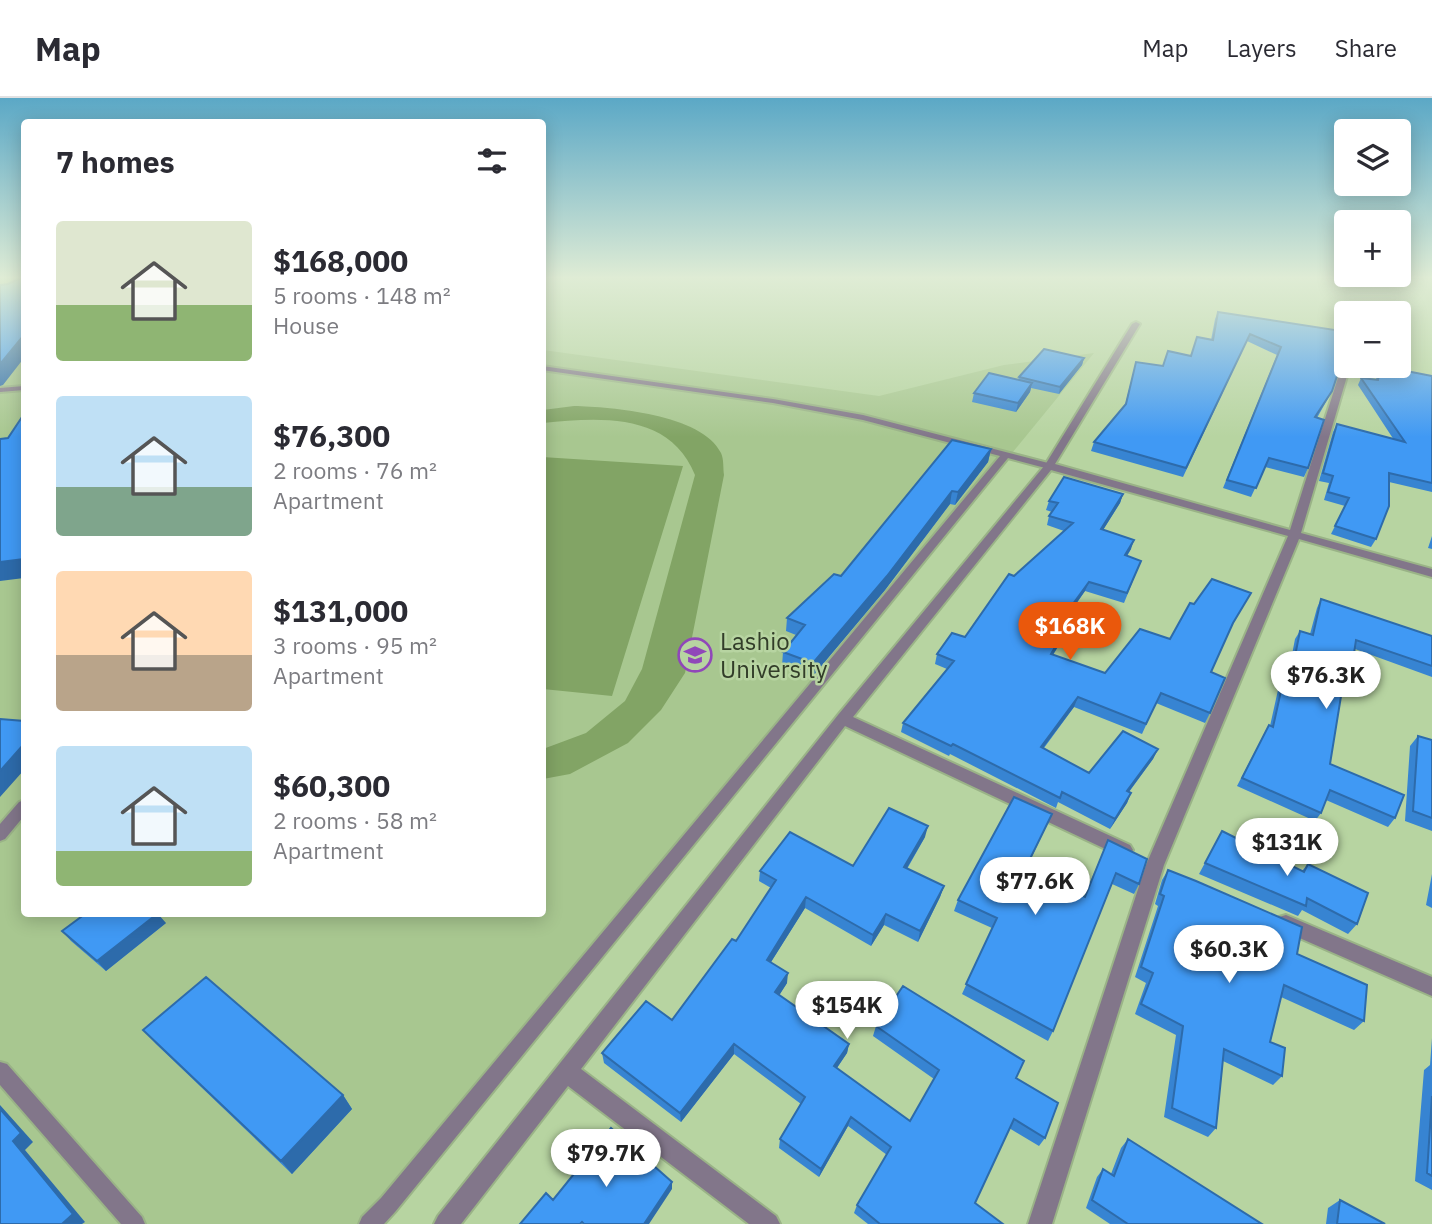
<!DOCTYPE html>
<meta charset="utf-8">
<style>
:root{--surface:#fff;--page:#f2f2f3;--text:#2b2b33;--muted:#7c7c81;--line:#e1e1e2;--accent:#ea580c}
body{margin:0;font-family:"IBM Plex Sans",sans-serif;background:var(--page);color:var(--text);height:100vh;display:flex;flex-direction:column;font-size:26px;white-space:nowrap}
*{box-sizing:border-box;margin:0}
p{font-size:23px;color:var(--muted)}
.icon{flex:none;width:38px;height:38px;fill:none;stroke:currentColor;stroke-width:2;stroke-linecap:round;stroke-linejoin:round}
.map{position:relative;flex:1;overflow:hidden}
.details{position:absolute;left:21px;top:21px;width:525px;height:798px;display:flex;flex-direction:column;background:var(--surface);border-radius:7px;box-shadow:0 4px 18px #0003}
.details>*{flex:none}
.controls{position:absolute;left:1334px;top:21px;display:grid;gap:14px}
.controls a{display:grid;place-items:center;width:77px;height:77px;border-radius:7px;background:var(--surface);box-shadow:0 4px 18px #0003;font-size:35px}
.price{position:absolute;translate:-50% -60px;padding:0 16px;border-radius:24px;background:#fff;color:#222;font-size:23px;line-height:46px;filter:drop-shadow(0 2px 4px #0008)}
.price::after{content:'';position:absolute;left:50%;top:42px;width:21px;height:16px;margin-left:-10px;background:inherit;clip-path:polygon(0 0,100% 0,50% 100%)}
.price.selected{background:var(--accent);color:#fff}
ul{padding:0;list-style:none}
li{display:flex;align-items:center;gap:21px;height:175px;padding:0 35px}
li span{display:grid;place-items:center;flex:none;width:196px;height:140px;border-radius:7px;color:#555}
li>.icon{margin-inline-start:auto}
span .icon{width:84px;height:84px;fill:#fffc;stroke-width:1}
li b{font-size:30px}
h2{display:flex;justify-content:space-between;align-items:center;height:84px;padding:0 35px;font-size:30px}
header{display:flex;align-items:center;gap:42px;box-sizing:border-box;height:98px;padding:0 35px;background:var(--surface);border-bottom:2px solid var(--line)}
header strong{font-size:33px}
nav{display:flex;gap:38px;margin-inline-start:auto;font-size:24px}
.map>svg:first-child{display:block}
.built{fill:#a8c790}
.green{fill:#82a465}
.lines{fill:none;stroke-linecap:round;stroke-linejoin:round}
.lane-casing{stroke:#9ab387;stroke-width:4}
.street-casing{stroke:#9ab387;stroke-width:4}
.lane{fill:#82768a;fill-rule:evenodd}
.street{fill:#82768a;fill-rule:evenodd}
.wall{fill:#3784d2}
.shaded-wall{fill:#2d6bab}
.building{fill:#4099f4;stroke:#2d6bab;stroke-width:2}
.labels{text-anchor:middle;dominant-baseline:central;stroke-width:5;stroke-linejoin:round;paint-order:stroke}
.poi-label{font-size:24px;fill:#323d29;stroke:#b7d4a1;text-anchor:start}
</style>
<header>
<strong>Map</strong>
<nav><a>Map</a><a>Layers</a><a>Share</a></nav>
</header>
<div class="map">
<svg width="1432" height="1126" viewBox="0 0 1432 1126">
<rect width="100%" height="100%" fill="#b7d4a1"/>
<path class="built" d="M0,181H24V816H542L543,252L879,298L1004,267L1094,255L381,1126H0Z"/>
<path class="green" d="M574,308C611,309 702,316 721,355C724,361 723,371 724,377L685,575L661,612L628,645L570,676L543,681V651L586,635L625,603L642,571L695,377C670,314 600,319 543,325V312Z
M542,359L683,368L612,598L543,591Z"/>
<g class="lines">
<defs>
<path id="lane" d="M542,268L773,301L863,317L1052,366L1054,368L1049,371L1008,360L395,1114L384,1126H359L362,1119L381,1100L1000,358L863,322L773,305L542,272Z
M24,288V292L0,294V290Z
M24,702V718L5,741L0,743V726L19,704Z
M0,964L7,966L142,1119L145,1126H121L0,987Z"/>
<path id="street" d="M1136,224L1140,226L1055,366L1290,432L1342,267L1346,264V268H1350L1301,435L1432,471V479L1299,441L1164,767L1052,1126H1028L1146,767L1288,438L1051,372L853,619L1130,747L1133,752L1130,757L1124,759L1118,757L845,628L581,971L776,1118L780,1126H749L568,988L461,1126H434L438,1118L838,617L1045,367L1132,226Z
M1286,817L1432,879V898L1279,831L1277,825L1279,819Z"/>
</defs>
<use href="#lane" class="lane-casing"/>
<use href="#street" class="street-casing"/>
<use href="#lane" class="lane"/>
<use href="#street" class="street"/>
</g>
<path class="wall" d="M1218,214L1335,232L1332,293L1317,320L1308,370L1304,379L1265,369L1251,399L1223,390L1277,257L1247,243L1183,379L1091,353L1094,344L1125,307L1136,264L1163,268L1191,258L1211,242L1215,221Z
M1084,260L1082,267L1059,296L1031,290L1030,294L1016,314L972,304L974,295L1018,282L1019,279Z
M1381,268L1432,278V394L1389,384L1376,441L1371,449L1331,436L1345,408L1324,402L1329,385L1319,383L1333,334L1337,326L1394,342L1358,287L1361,280L1376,281L1377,275Z
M991,351L988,364L955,407L950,406L885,492L812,579L782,568L783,554L796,537L786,533L787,520L841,478Z
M1123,396L1120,405L1103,432L1131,451L1127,458L1141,463L1124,505L1085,493L1065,522L1067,534L1053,557L1105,575L1170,541L1194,506L1251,495L1230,531L1211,574L1210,615L1205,625L1156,605L1142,636L1074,609L1044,650L1089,675L1158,651L1153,661L1129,694L1131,695L1127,705L1110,731L1058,704L1056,710L950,656L949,658L901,634L903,625L947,571L935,566L937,556L965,539L1064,433L1047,427L1049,418L1052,414L1046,412L1049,403Z
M1432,438V451L1428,450Z
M1321,501L1432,538V579L1355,551L1342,592L1330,666L1395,720L1388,729L1326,702L1321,715L1315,723L1237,688L1264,636L1269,627L1270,628L1282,574L1287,566L1290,567L1295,541L1300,533L1310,536L1317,510Z
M1418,638L1432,642V733L1405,723L1410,648Z
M1047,727L1026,771L1084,799L1108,742L1139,786L1134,796L1112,786L1053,933L1048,943L962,896L992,830L954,813L958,802Z
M1222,733L1302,773L1308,766L1357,826L1348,836L1302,812L1298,818L1199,776Z
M925,739L907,771L944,788L940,799L918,844L884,827L871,848L805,810L771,864L787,885L779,897L849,946L847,955L837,970L910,1023L934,981L873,938L876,928L1016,980L1045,1040L1039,1048L1009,1030L975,1105L1003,1126H868L854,1115L857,1107L887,1057L848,1028L819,1079L779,1050L780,1041L801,1006L734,956L681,1024L604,965L602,955L672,922L736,843L771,790L759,783L760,773L853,768Z
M1168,772L1297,856L1364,923L1354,932L1281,899L1270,944L1282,978L1273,987L1223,963L1216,1030L1208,1039L1164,1019L1176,937L1135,916L1146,885L1135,879L1158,808L1155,806L1162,782Z
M1432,776V810L1426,807Z
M166,825L106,873L71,843L62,833Z
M143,932L343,997L352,1011L292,1076L156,946Z
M1432,940V1092L1415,1083L1424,972L1430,967Z
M1128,1041L1262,1126H1110L1086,1110L1097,1079L1103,1071L1111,1076L1121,1050Z
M1340,1102L1385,1126H1326L1328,1110Z"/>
<path class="shaded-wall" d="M24,237V260L3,287L0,288V266Z
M1084,260L1082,267L1059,296L1060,289Z
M1032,285L1030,294L1016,314L1018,305Z
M991,351L988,364L955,407L958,394Z
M952,393L950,406L885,492L812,579L813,565Z
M1123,396L1120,405L1098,440L1101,431Z
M1134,442L1131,451L1121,467L1125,457Z
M24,461V480L0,483V464Z
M1089,484L1085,493L1058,531L1062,521Z
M1070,524L1067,534L1047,566L1051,556Z
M1078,599L1074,609L1037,658L1041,649Z
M24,646V672L0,699V673Z
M1158,651L1153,661L1122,703L1127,693Z
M1131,695L1127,705L1110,731L1115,721Z
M928,728L925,739L901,780L904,769Z
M944,788L940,799L918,844L920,833Z
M806,799L805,810L766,872L767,862Z
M157,816H158L166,825L106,873L97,863Z
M886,816L884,827L871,848L873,837Z
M788,875L787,885L775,904V894Z
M734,946V956L681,1024L680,1015Z
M849,946L847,955L832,977L834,968Z
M343,997L352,1011L292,1076L281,1063Z
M0,1007L33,1044L25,1052L85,1124L82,1126H62L13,1043L0,1011Z
M851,1019L848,1028L819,1079L821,1071Z
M672,1084V1091L649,1126H644Z"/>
<path class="building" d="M18,181H24V237L0,266V187L8,186Z
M1218,214L1335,232L1337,278L1332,293L1315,319L1324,322L1308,370L1269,360L1256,390L1227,382L1281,249L1250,236L1186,370L1094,344L1126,306L1136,264L1163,268L1168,253L1191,258L1197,239L1213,242Z
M1044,251L1084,260L1060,289L1019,279Z
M1381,268L1432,278V385L1389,375V408L1376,441L1335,428L1349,400L1328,394L1333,378L1323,375L1337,326L1405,344L1361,280L1378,282Z
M989,275L1032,285L1018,305L974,295Z
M24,316V461L0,464V341L8,340Z
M952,342L991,351L958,394L952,393L887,478L813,565L783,554L805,527L787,520L834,476L841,478Z
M1064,379L1123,396L1101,431L1134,442L1125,457L1141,463L1127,495L1089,484L1062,521L1070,524L1051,556L1105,575L1140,531L1170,541L1190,505L1194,506L1212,481L1251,495L1233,525L1211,574L1225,580L1210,615L1161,595L1146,626L1078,599L1041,649L1089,675L1123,633L1158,651L1127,693L1131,695L1115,721L1062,694L1060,700L953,646L951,648L903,625L954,563L937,556L952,535L965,539L1009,476L1014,478L1073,425L1049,418L1058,405L1049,403Z
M1321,501L1432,538V568L1356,542L1353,562L1342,592L1330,666L1404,697L1395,720L1330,692L1321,715L1242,680L1269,627L1273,629L1287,566L1293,568L1300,533L1313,537Z
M0,621L24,623V646L0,673Z
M1418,638L1432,642V720L1413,713Z
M1014,699L1052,716L1025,771L1085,799L1108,742L1147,761L1139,786L1116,775L1053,933L966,886L997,820L958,802Z
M889,710L928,728L904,769L944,788L920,833L886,816L873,837L806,799L767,862L788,875L775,894L849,946L834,968L910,1023L939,972L876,928L903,888L1024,963L1016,980L1058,1005L1045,1040L1014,1021L975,1105L1003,1126H880L857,1107L891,1049L851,1019L821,1071L780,1041L805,999L734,946L680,1015L602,955L646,903L672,922L732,841L736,843L776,782L760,773L790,734L853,768Z
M1222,733L1304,774L1308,766L1368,795L1357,826L1307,800L1306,808L1205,765Z
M1168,772L1196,783L1302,829L1297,856L1367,887L1364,923L1284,887L1270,944L1285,950L1282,978L1224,951L1216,1030L1172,1010L1183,928L1141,906L1153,875L1141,869L1164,798L1160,796Z
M85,816H157L97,863L62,833Z
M206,879L343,997L281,1063L143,932Z
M1432,998V1078L1427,1075Z
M0,1011L21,1035L13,1043L73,1116L62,1126H0Z
M611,1030L672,1084L644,1126H584L582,1124L580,1126H520L546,1095L553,1102Z
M1128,1041L1262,1126H1128L1092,1102L1103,1071L1114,1078Z
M1340,1102L1385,1126H1337Z"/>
<linearGradient id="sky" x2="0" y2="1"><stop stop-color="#5ba8c6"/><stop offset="0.53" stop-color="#dfecd5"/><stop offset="1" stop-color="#dfecd5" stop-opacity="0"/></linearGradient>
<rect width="1432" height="339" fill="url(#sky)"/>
<defs>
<symbol id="university-ring" viewBox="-11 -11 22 22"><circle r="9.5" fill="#b7d4a1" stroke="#9047b9" stroke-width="1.5"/><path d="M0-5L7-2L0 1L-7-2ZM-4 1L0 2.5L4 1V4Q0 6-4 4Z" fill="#9047b9"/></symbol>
</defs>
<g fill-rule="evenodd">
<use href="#university-ring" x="676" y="538" width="38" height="38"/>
</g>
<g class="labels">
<g class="poi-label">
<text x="720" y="543">Lashio<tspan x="720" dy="28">University</tspan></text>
</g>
</g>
</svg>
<div class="controls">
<a><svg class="icon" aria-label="layers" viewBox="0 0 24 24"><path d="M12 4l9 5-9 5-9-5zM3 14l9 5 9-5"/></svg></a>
<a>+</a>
<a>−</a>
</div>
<b class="price selected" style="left:1070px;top:564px">$168K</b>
<b class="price" style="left:1326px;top:613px">$76.3K</b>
<b class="price" style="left:1287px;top:780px">$131K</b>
<b class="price" style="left:1035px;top:819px">$77.6K</b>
<b class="price" style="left:1229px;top:887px">$60.3K</b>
<b class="price" style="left:847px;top:943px">$154K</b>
<b class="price" style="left:606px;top:1091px">$79.7K</b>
<section class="details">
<h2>7 homes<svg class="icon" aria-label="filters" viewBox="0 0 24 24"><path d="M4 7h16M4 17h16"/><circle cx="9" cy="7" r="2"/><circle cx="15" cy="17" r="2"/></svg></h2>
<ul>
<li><span style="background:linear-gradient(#dfe7d0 60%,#8fb573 0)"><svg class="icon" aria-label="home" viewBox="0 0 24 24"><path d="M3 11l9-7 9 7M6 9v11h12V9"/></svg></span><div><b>$168,000</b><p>5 rooms · 148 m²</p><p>House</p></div></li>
<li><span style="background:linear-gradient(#bfe0f5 65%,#7fa58c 0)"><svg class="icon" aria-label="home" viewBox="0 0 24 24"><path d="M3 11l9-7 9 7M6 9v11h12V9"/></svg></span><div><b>$76,300</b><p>2 rooms · 76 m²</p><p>Apartment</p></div></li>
<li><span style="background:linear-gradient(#ffd9b3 60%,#b9a48a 0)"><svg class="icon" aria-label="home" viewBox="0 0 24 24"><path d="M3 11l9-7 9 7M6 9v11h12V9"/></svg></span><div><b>$131,000</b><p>3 rooms · 95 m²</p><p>Apartment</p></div></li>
<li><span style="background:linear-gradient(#bfe0f5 75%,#8fb573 0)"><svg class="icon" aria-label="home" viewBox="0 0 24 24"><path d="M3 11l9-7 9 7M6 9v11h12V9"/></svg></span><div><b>$60,300</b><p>2 rooms · 58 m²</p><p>Apartment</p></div></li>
</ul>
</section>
</div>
